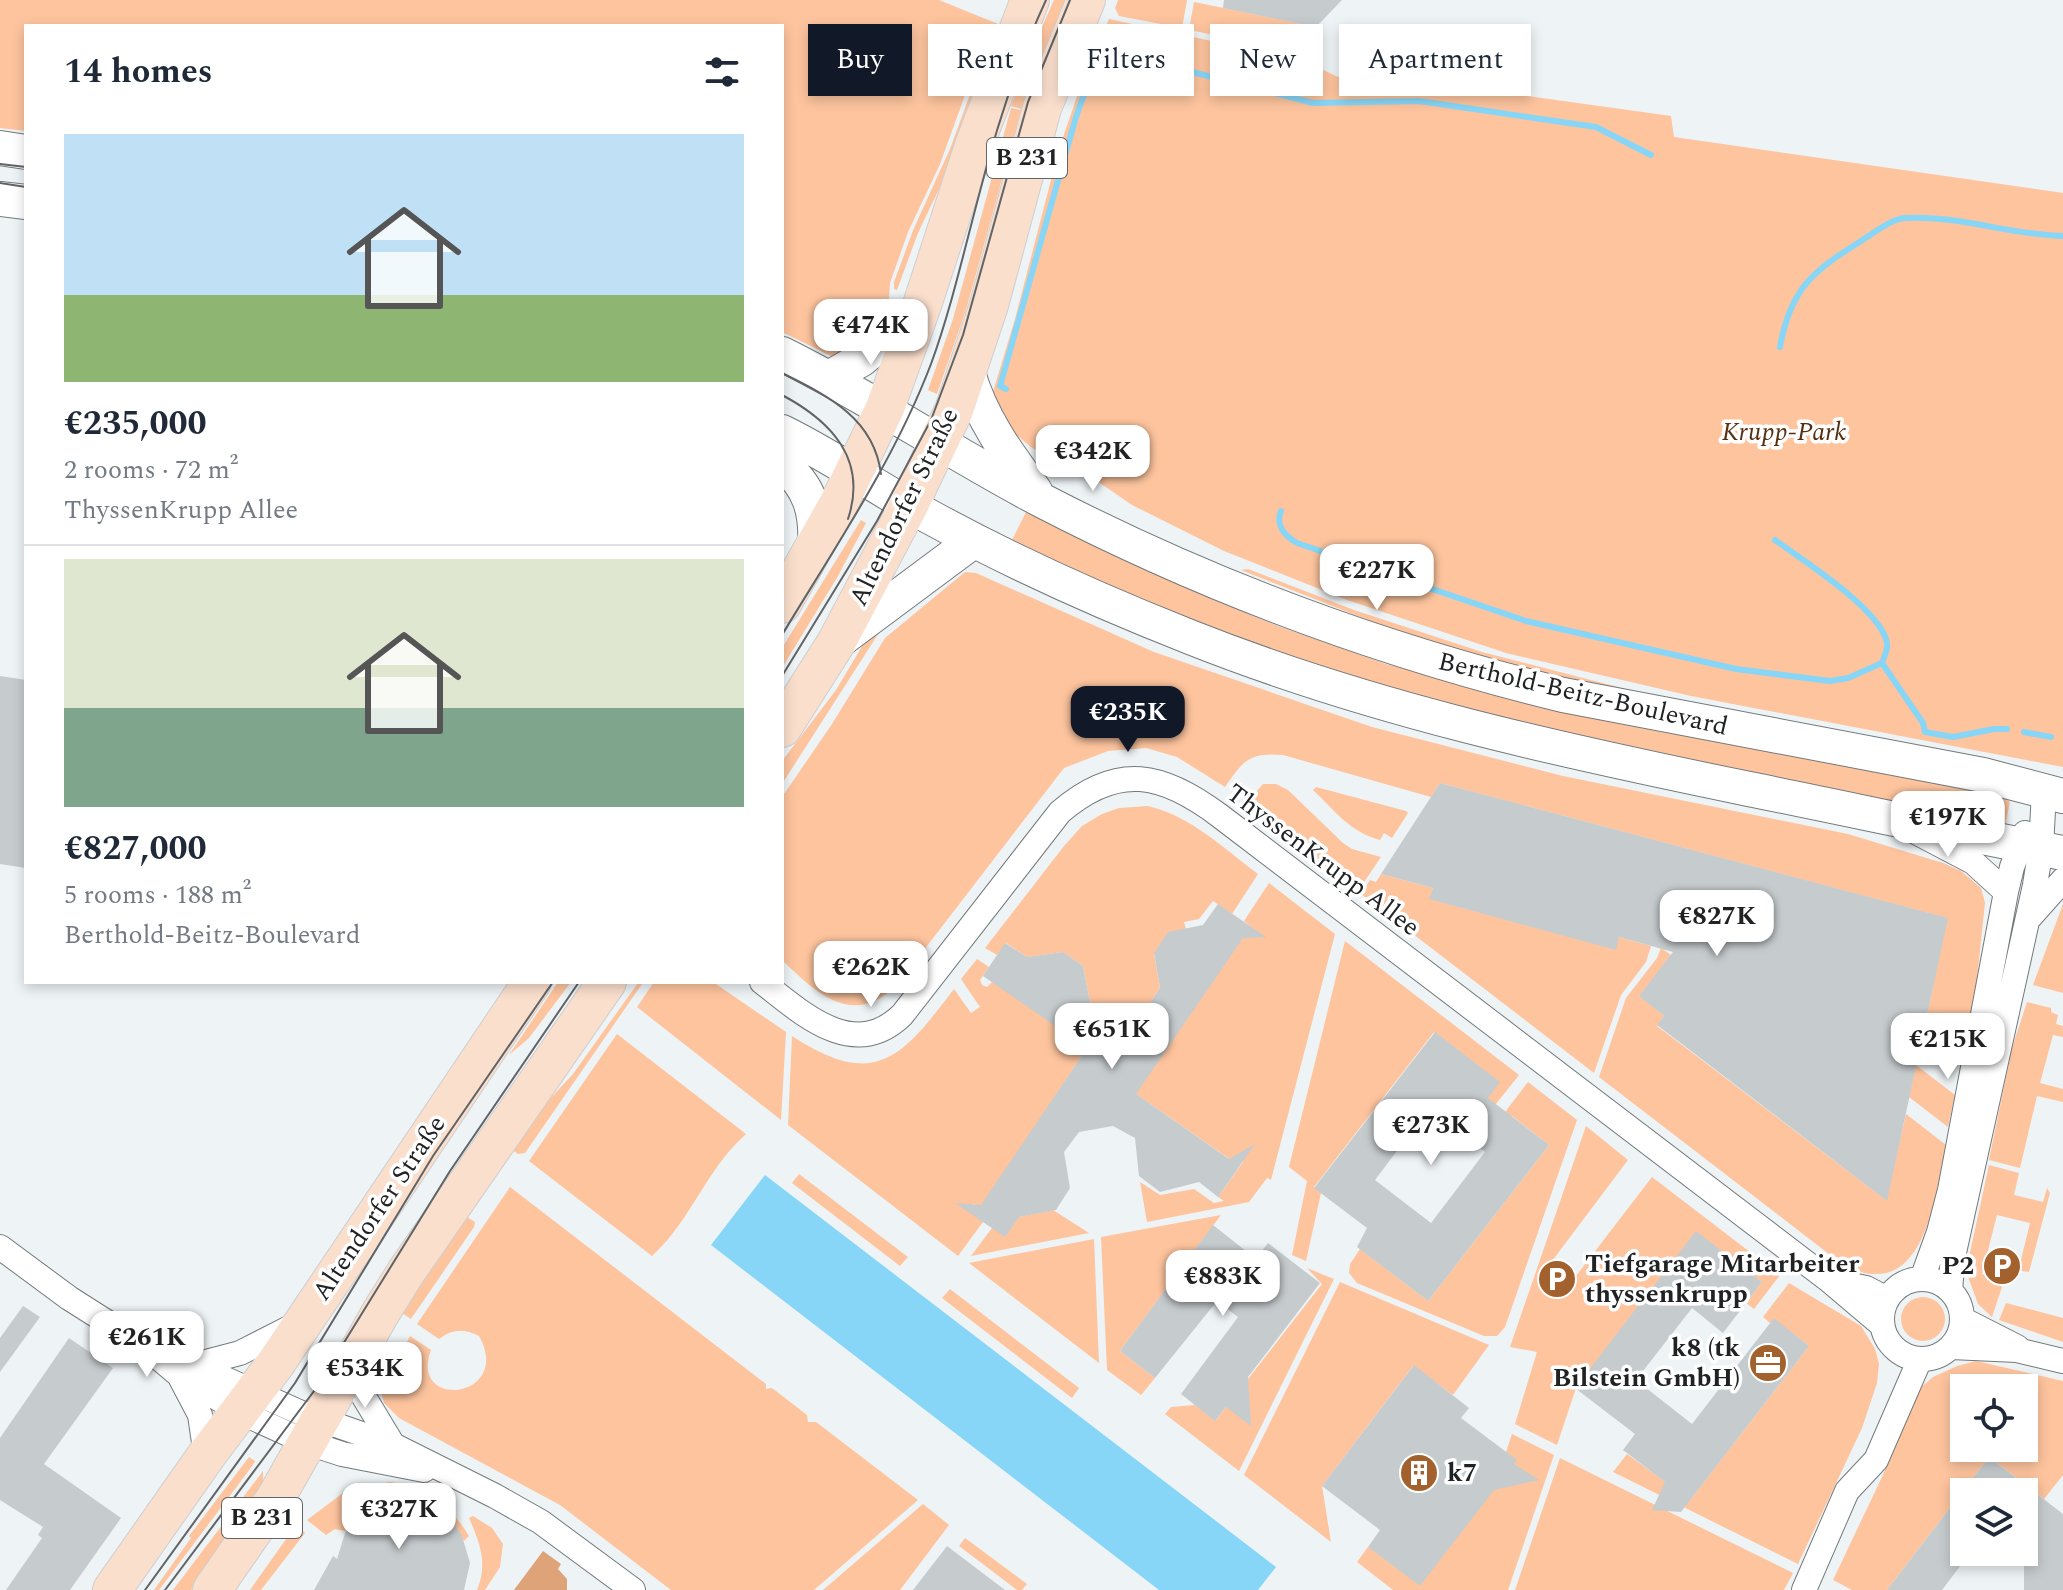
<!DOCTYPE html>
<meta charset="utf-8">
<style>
:root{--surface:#fff;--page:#f2f2f3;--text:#1f2937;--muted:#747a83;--line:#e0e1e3;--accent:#111827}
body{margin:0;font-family:Spectral,serif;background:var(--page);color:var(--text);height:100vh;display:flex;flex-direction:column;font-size:30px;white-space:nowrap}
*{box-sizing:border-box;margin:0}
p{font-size:26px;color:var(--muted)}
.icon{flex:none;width:44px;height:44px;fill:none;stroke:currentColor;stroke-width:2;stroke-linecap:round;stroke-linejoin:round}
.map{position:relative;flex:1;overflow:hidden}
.side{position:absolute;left:24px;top:24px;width:760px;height:960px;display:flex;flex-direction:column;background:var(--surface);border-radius:0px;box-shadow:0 4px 12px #0003}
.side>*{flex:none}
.hud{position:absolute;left:808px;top:24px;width:760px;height:72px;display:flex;gap:16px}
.controls{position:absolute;left:1950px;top:1374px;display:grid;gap:16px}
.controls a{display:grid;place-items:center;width:88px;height:88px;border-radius:0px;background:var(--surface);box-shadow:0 4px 12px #0003;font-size:40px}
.price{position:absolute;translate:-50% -68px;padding:0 18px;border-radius:16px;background:#fff;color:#222;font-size:26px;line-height:52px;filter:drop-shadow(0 2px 4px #0008)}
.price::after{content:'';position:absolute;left:50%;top:48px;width:24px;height:18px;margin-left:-12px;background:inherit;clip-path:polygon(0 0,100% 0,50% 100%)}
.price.on{background:var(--accent);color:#fff}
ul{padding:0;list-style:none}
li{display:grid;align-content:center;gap:16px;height:424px;padding:0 40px}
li+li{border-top:2px solid var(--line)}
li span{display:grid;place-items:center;height:248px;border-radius:0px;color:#555}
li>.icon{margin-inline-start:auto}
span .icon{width:144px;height:144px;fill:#fffc;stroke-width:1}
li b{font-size:34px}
h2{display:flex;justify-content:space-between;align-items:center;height:96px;padding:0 40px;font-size:34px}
.pill{padding:0 28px;border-radius:0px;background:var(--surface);box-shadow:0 4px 12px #0003;font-size:28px;line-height:72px}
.pill.on{background:var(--accent);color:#fff}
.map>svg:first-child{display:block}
.green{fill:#fdc49e;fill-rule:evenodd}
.forest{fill:#dfa37a}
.water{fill:#88d6f7}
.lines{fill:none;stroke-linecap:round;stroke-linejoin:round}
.stream{stroke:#88d6f7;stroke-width:6}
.building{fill:#c6cbce;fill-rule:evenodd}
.minor-casing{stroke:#74797b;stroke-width:26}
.secondary-casing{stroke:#74797b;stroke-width:36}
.primary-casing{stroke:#cececf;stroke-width:40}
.minor{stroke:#fff;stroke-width:24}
.secondary{stroke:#fff;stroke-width:34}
.primary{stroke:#fadfcd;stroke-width:38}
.tram{stroke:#616466;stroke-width:2}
.labels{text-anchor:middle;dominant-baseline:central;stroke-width:7;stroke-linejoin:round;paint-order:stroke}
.shield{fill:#fff;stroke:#636465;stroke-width:2}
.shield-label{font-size:24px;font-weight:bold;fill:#202223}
.park-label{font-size:26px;font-style:italic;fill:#573011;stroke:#fff}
.street-label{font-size:26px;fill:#202223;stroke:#fff}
.poi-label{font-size:26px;font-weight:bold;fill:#202223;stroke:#fff;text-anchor:start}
</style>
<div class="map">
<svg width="2063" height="1590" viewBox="0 0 2063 1590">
<rect width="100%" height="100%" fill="#eef3f6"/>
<path class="green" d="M0,0H939L998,24L990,42L977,62L940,164L908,232L890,283L889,299L880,320L867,338L833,357L782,332V26H26V131L0,128Z
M1054,0H1065L1021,109L1011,106L1032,49Z
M1118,0H1187L1182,28L1119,16L1115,8Z
M1194,2L1318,27C1282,59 1231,37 1189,30Z
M1109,19L1305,61L1338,77L1343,70L1671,116L1674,137L2063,193V767L1691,696L1506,653L1347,600L1224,551L1132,505L1097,481L1032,448L1007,427L992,395L1015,319L1059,149L1087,67Z
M984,56L989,57L951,164L918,233L897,290L894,289V282L914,228L950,149Z
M1011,108L1021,110L967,307L937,394L928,390L953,319Z
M1026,512L1211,599L1278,626L1386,664L1522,699L2000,794L2010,802L2004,830L1605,749L1326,675L1009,546Z
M861,520L866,523L838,576L782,668V648Z
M1248,569L1354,610L1482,652L1653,696L1591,688L1425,640L1368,620L1241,570Z
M965,572L976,573L1154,652L1372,727L1563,776L1848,834L1943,863L1961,871L1981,888L1985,903L1975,997L1961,1061L1947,1059L1922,1039L1947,918L1440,783L1431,797L1283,755C1249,752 1243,761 1225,787L1177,757L1146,748L1108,751L1064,768L897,985C853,1028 817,994 782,960V797L832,724L885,638Z
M882,628L782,784V761L836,690L870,633Z
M1263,784H1276L1288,790L1343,843L1352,849L1381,857L1358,891L1245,805Z
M1316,787L1406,811L1408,813L1392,838L1384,833L1380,840C1350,832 1335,811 1313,790Z
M1148,806C1191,816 1223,848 1258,874L1232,914L1213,901L1199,919L1184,922L1186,929L1168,933L1154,954L1160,988L1146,1009L1111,1015L1090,1002L1083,966L1063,952L1027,957L1006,943L997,955L985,948L1064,846L1082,826L1102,814L1119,808Z
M1381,874L1433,888L1430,899L1615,949L1619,937L1651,946L1646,962L1621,995L1594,1073L1361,894L1370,880L1376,882Z
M1269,883L1335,934L1271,1180L1267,1178L1249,1202L1147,1222L1140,1182L1160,1195L1194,1189L1214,1203L1224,1201L1218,1197L1243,1162L1238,1154L1231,1160L1130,1090L1245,935L1256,931L1244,921Z
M2063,904V993L2033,985Z
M1345,941L1519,1075L1492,1109L1434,1032L1314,1187L1321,1193L1306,1261L1292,1255L1307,1181L1289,1167Z
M1661,948L1671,955L1640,996L1664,1016L1657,1026L1886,1200L1906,1114L1946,1145C1937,1184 1929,1278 1873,1274C1861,1274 1849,1267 1838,1261L1599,1077L1626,998L1657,958Z
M977,959L989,967L980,980L982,985L987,987L993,981L1093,1051L1081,1057L980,1209L974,1204L969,1206L983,1222L958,1256L788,1125L792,1036C876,1091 902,1057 954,989L971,1013L980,1007L961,979Z
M558,982H571L529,1038L509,1055Z
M654,982H713L786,1032L781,1120L637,1007Z
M638,983L642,984L525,1153L518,1154L511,1149L533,1117L573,1074Z
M2027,1002L2051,1008V1012L2058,1015L2056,1024L2063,1026V1037L2053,1035L2040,1083L2063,1089V1102L2037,1096L2020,1168L1989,1160L2012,1048Z
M617,1034L746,1134C704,1172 693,1218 652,1256L529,1161Z
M1916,1065L1955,1095L1948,1127L1909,1097Z
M1528,1082L1577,1120L1505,1327L1497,1336H1484L1357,1283L1349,1273L1350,1264L1360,1249L1428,1301L1549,1145L1512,1116H1502Z
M1586,1126L1628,1160L1543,1273L1566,1289L1652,1177L1780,1275L1754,1309L1746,1303L1762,1282L1696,1232L1576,1388L1557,1445L1515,1424L1537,1352L1510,1347Z
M1989,1165L2019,1173L2014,1195L2043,1202L2047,1188L2050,1193L2029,1272L2022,1271L2019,1268L2030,1223L1997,1215L1982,1274L1996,1279L2002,1287L1992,1317L1978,1304L1966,1271Z
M799,1174L908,1257L900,1266L792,1183Z
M510,1187L766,1384V1389L772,1388L807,1415L808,1422H816L918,1500L814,1590H671L560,1505L399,1418L384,1403L381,1391L410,1336L431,1350C408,1411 514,1399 479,1336C464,1328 452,1329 439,1339L417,1324Z
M1053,1210L1089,1233L971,1256L992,1228L1019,1217Z
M464,1215L475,1222L474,1227L411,1319L402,1313Z
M1221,1215L1120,1351L1155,1378L1141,1395L1107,1370L1101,1237Z
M1094,1239L1099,1363L969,1263Z
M1307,1268L1334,1279L1239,1471L1165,1414L1171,1407L1195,1405L1216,1420L1322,1284Z
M1340,1282L1489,1345L1453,1395L1413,1366L1322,1486L1331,1542L1244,1475Z
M1789,1283L1861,1326L1875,1349L1879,1364L1877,1383L1862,1428L1798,1564L1613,1472L1627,1454L1690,1500L1809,1346L1774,1319L1770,1323L1763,1317Z
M950,1289L1079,1388L1072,1398L942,1298Z
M1901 1319a22 22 0 1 1 44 0a22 22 0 1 1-44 0Z
M2006,1303L2063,1318V1342L1999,1320Z
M1976,1361L2063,1381V1475L2044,1499L1989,1457L1887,1590H1852L1833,1580L1882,1477L1920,1388L1933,1377L1957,1366ZM1964,1388H2024V1448H1964Z
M1512,1434L1554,1455L1508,1590H1393L1357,1562L1368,1547L1420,1585L1506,1452Z
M249,1457L255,1461L253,1465L159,1590H154L191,1538L189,1536Z
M1560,1458L1793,1573L1784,1590H1515Z
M263,1471V1482L227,1543L191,1590H173Z
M390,1482C425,1487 451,1505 469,1536L464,1541C460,1534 456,1526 451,1520C429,1497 385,1487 360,1511C354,1516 350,1524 345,1531L335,1529L326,1535L307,1520L347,1490Z
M923,1504L949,1525L900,1590H823Z
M473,1516L492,1528L503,1544L500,1567L485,1590H477C488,1564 480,1543 469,1518Z
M296,1525L305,1533L261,1590H250Z
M965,1538L1027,1584L1022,1590H1017L959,1546Z"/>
<path class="forest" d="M543,1551L561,1564L558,1569L567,1579V1590H514Z"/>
<path class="water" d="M765,1175L1276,1567L1258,1590H1159L711,1245Z"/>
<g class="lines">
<path class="stream" d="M1116,68L1134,57L1313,103L1419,101L1596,127L1651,155
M1780,347C1791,284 1817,269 1867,237C1878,230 1892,219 1905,218C1958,215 2010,235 2063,236
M1006,389L1000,386L1076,117C1082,101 1085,81 1104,79
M1281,511C1275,525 1285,536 1297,543L1526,621L1736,669L1830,681L1848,678L1882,663C1885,654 1889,648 1886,639C1875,606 1804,561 1775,540
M1882,663L1923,723L1925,732L1953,737L1994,729H2007
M2024,732L2051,737"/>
</g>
<path class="building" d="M1224,0H1342L1316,27L1223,8Z
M0,676L26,680V868L0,864Z
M1440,783L1948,918L1887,1201L1657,1025L1664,1016L1639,996L1673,952L1619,937L1616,950L1429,899L1433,888L1381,874Z
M1218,904L1266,937L1243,938L1136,1094L1229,1159L1255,1144L1218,1197L1199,1182L1160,1192L1139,1176L1135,1138L1113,1126L1079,1132L1064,1152L1070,1188L1056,1210L1019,1217L1005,1237L955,1203L981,1205L1087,1048L983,976L1005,943L1027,957L1063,952L1083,966L1090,1002L1110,1015L1146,1009L1160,988L1154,953L1168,932L1203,925Z
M1435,1032L1500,1082L1488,1098L1549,1145L1428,1301L1357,1247L1367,1228L1314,1188ZM1430,1107L1485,1152L1431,1223L1375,1180Z
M1213,1225L1256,1259L1268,1243L1320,1283L1248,1377L1251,1426L1226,1407L1215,1421L1181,1394L1238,1317L1217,1301L1155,1378L1120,1351Z
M1696,1231L1762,1282L1723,1333L1692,1308L1636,1380L1692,1424L1774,1318L1809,1346L1681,1512L1652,1510L1665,1482L1623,1450L1635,1434L1575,1388Z
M23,1306L40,1317L0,1372V1338Z
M69,1338L113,1368L44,1464L121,1518L70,1590H6L42,1538L38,1535L43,1527L0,1500V1438Z
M1414,1365L1469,1408L1461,1418L1517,1460L1514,1464L1539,1480L1494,1490L1420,1586L1368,1547L1380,1530L1322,1486Z
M1989,1457L2063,1514V1590H2024V1564L2009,1552H2024V1492H1964V1561L1942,1590H1887Z
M393,1497L418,1500L432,1505L455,1525L462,1536L470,1563L464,1590H314L333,1556L337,1559L346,1530L360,1510L372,1503Z
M947,1546L1005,1590H913Z"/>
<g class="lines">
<defs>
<path id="minor" d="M1912,830L1973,862L2006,892
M2030,917L2063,880
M762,982C802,1013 853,1062 902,1015L1060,812C1118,762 1163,773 1220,816L1830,1281L1882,1325
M0,1247L69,1298L146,1347L179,1375L240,1412L308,1443L342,1454L424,1470
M1882 1319a40 40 0 1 1 80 0a40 40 0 1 1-80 0Z
M1922,1279L1939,1232L1950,1190L2006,892L2012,867L2025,833
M1832,1281L1866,1288L1887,1299
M1950,1290L1953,1257L2035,885L2041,848L2044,791
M1962,1319L2017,1347
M146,1347L194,1365L299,1412L393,1445L495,1496L541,1522L633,1590
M1951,1347L2017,1350L2063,1361
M353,1361L364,1397L393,1445
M194,1365L240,1353L297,1324
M180,1377L200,1415L206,1456
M1804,1590L1847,1491L1876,1460L1920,1359"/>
<path id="secondary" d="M0,148L26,152
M0,199L26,202
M782,354C871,398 953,454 1041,500C1207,586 1382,651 1563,695L1983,775L2063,796
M968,373C981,418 1007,454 1035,491
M829,378L862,359L921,308
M782,432C833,457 880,490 930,517C1014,563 1101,602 1190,637C1371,709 1559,750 1749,789C1853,810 1958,833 2063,853
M782,464C810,486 817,512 815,546
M836,643L973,541"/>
<path id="primary" d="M782,604L840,501L885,408L921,308L975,143L1030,0
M782,728L836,643L909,505L954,410L989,305L1042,108L1086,0
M112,1590L206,1456L276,1363L532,982
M212,1590L275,1499L381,1312L406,1272L607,982"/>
</defs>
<use href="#minor" class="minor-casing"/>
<use href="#secondary" class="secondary-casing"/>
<use href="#primary" class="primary-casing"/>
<use href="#minor" class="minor"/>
<use href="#secondary" class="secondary"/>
<use href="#primary" class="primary"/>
<path class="tram" d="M0,164L26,167
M0,183L26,187
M782,373C828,396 874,418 881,474
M782,395C831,421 868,459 848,519
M782,635C835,547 894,461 931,364C951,309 964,251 979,195C996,128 1017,63 1046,0
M782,676L877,521L931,420L963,335L1028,102L1070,0
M145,1590L295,1383L433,1156L553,982
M165,1590L314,1391L450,1171L579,982"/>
</g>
<defs>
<symbol id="parking-disc" viewBox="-11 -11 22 22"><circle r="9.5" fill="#a3612e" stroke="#fff"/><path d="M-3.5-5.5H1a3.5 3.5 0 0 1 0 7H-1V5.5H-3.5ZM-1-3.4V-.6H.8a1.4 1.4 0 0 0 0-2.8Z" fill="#fff"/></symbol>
<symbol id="office-disc" viewBox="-11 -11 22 22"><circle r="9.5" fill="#a3612e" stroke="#fff"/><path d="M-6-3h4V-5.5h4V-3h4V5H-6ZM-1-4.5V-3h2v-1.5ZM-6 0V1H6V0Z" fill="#fff"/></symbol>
<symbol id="building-disc" viewBox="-11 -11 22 22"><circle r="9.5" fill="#a3612e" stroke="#fff"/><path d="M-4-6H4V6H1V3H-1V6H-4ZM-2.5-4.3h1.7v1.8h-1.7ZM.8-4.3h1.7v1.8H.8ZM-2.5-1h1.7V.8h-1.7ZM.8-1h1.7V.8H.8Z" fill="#fff"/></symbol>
</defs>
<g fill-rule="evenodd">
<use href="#parking-disc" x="1980" y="1244" width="44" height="44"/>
<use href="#parking-disc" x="1535" y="1257" width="44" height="44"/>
<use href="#office-disc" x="1746" y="1341" width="44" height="44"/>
<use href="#building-disc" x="1397" y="1451" width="44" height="44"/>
</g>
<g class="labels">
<g class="shield">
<rect x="987" y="138" width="80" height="40" rx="6"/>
<rect x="222" y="1498" width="80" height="40" rx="6"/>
</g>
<g class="shield-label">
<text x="1027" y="158">B 231</text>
<text x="262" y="1518">B 231</text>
</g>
<g class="park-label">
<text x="1784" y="432">Krupp-Park</text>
</g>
<g class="street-label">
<text transform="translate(904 507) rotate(-64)">Altendorfer Straße</text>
<text transform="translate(1583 694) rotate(13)">Berthold-Beitz-Boulevard</text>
<text transform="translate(1323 860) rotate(37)">ThyssenKrupp Allee</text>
<text transform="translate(379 1208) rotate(-56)">Altendorfer Straße</text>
</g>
<g class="poi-label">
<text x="1585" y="1264">Tiefgarage Mitarbeiter<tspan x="1585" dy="30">thyssenkrupp</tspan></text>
<text x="1974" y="1266" text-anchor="end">P2</text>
<text x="1740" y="1348" text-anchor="end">k8 (tk<tspan x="1740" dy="30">Bilstein GmbH)</tspan></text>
<text x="1447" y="1473">k7</text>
</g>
</g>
</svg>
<div class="controls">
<a><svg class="icon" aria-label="locate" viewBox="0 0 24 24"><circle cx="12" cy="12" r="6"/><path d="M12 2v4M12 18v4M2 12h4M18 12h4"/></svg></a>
<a><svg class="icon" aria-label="layers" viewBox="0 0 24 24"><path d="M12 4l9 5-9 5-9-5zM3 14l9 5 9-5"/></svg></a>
</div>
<b class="price" style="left:871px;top:367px">€474K</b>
<b class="price" style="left:1093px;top:493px">€342K</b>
<b class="price" style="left:1377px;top:612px">€227K</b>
<b class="price on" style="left:1128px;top:754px">€235K</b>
<b class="price" style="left:1948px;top:859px">€197K</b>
<b class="price" style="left:1717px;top:958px">€827K</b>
<b class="price" style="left:871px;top:1009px">€262K</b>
<b class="price" style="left:1112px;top:1071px">€651K</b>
<b class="price" style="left:1948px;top:1081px">€215K</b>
<b class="price" style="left:1431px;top:1167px">€273K</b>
<b class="price" style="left:1223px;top:1318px">€883K</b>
<b class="price" style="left:147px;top:1379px">€261K</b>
<b class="price" style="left:365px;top:1410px">€534K</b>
<b class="price" style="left:399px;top:1551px">€327K</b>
<div class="hud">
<a class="pill on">Buy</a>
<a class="pill">Rent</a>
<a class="pill">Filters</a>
<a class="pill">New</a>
<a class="pill">Apartment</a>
</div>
<section class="side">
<h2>14 homes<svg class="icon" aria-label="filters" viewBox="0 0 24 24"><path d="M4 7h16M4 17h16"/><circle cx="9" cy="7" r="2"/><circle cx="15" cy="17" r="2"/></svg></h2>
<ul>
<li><span style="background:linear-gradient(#bfe0f5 65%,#8fb573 0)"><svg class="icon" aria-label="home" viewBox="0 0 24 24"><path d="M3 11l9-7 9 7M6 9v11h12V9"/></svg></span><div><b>€235,000</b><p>2 rooms · 72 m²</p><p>ThyssenKrupp Allee</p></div></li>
<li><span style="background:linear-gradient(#dfe7d0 60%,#7fa58c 0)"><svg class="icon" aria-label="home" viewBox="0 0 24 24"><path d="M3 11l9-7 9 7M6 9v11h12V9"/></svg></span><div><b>€827,000</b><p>5 rooms · 188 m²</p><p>Berthold-Beitz-Boulevard</p></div></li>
</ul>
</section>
</div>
